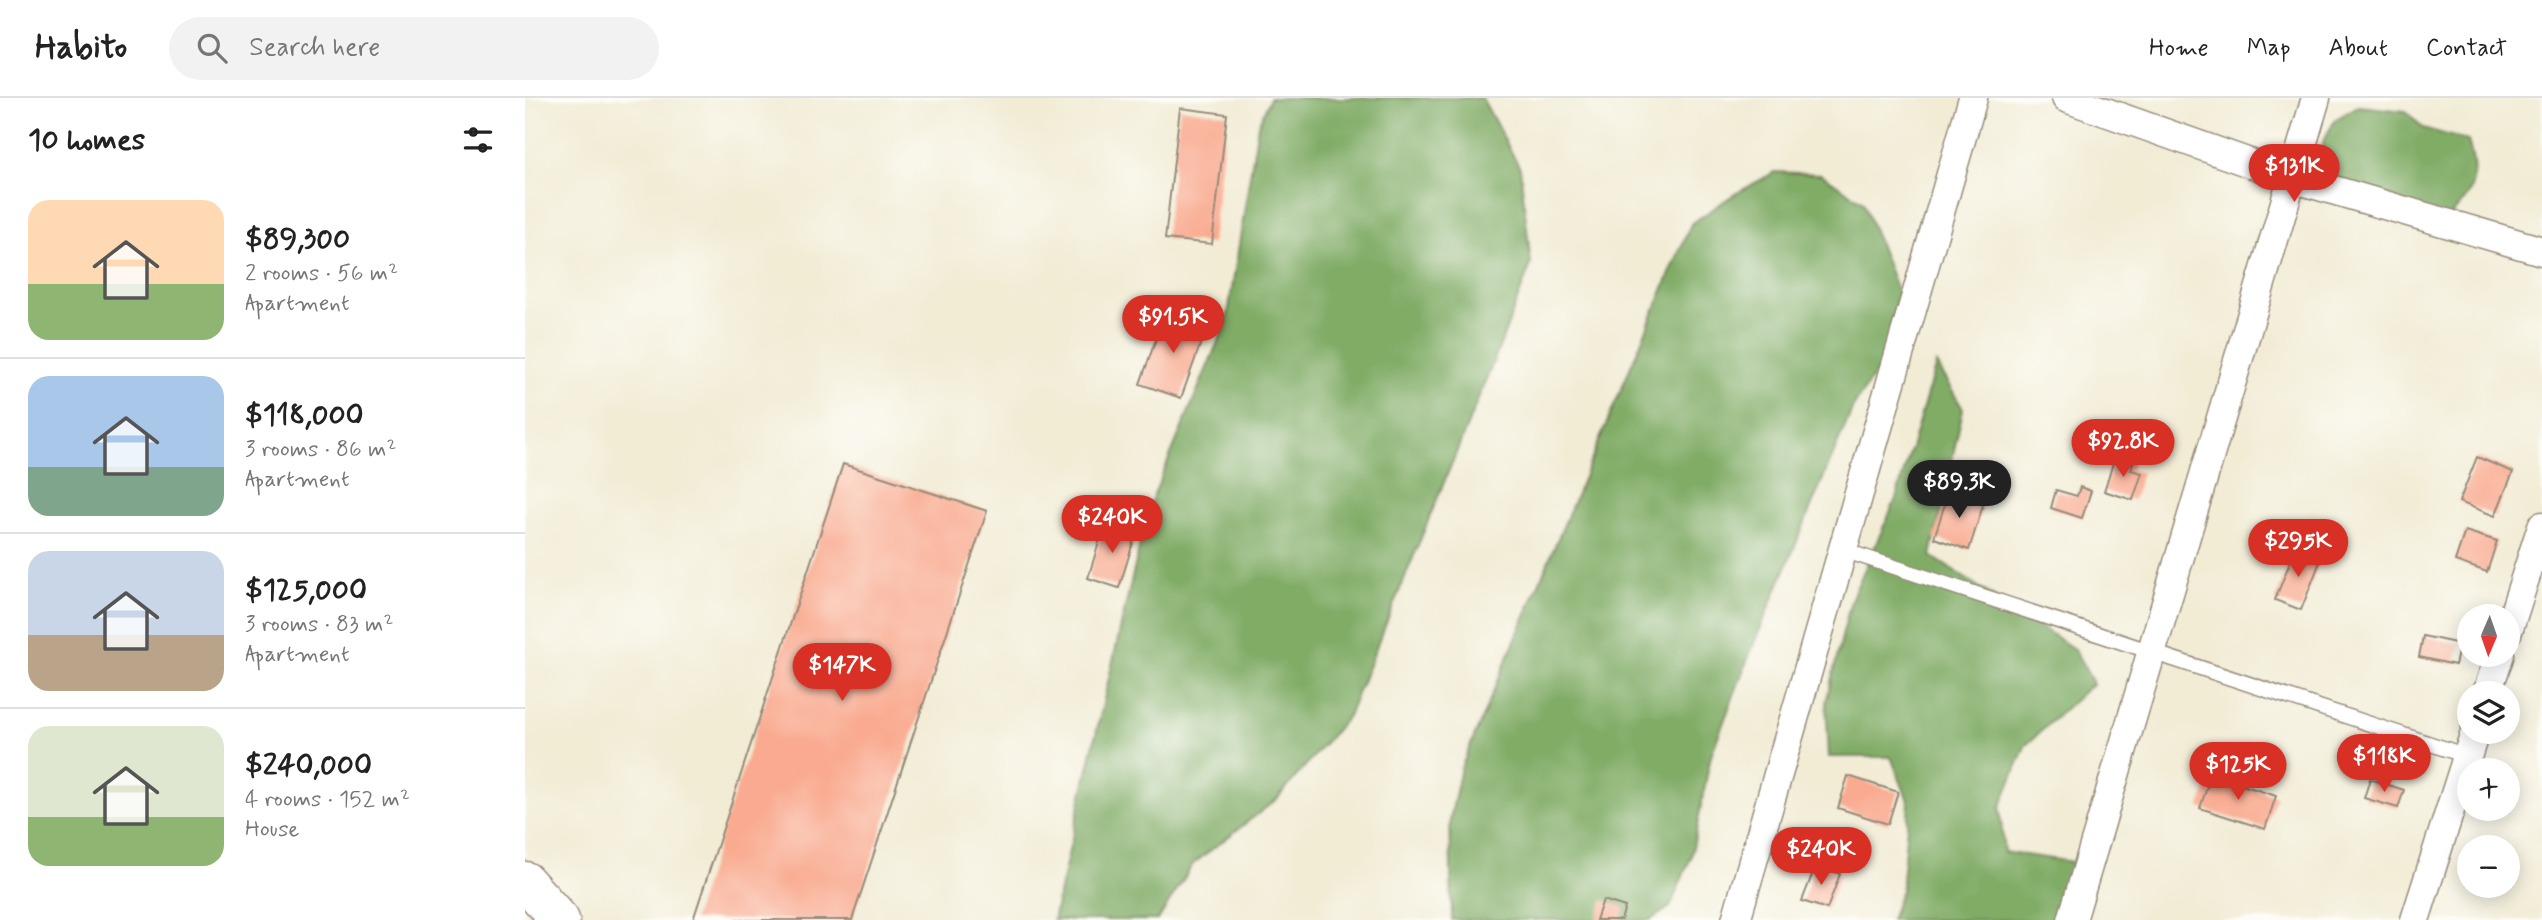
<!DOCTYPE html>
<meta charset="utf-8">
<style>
:root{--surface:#fff;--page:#f2f2f2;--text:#222;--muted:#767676;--line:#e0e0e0;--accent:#d93025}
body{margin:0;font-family:Mynerve,sans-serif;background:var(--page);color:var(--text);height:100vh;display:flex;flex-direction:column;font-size:26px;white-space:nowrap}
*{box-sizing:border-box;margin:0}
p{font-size:23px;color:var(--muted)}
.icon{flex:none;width:38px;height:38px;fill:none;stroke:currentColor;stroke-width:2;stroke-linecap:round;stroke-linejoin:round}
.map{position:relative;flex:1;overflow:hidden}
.sheet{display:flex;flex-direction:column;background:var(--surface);width:525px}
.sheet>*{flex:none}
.needle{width:46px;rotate:182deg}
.buttons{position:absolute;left:1932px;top:506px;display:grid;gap:14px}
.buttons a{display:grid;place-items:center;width:63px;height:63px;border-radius:50%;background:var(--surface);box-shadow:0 4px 18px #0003;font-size:35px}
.price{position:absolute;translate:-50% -60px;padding:0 16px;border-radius:24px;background:var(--accent);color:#fff;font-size:23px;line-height:46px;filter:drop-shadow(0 2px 4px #0008)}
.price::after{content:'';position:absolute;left:50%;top:42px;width:21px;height:16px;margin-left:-10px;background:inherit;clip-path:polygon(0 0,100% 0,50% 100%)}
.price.on{background:#222;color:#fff}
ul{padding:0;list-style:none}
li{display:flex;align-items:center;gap:21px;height:175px;padding:0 28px}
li+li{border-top:2px solid var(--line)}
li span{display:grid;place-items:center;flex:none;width:196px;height:140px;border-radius:21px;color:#555}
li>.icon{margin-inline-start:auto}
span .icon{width:84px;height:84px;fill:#fffc;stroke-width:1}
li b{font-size:30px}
h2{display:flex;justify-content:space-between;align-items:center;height:84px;padding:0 28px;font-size:30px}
header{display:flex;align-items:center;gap:42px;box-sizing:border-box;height:98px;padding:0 35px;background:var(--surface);border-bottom:2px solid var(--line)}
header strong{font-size:33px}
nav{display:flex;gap:38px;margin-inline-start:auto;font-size:24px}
.search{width:490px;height:63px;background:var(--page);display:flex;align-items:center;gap:18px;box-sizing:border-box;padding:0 24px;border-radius:38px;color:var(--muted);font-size:26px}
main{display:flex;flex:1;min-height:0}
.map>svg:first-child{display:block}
.forest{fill:#80ac66;stroke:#5e6b42;stroke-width:2}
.building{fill:#f9aa90}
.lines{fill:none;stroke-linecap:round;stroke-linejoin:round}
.lane-casing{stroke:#968b7a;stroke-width:17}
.street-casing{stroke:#968b7a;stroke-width:31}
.secondary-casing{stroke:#968b7a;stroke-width:41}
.lane{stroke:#fff;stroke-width:14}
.street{stroke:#fff;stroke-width:28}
.secondary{stroke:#fff;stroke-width:38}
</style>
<header>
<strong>Habito</strong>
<div class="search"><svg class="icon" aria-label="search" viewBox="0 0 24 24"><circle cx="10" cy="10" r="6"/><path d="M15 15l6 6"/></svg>Search here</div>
<nav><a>Home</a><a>Map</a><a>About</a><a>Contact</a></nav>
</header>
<main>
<section class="sheet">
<h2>10 homes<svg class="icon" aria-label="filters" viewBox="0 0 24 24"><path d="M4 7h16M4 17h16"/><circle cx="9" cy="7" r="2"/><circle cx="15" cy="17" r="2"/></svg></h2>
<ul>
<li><span style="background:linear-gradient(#ffd9b3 60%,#8fb573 0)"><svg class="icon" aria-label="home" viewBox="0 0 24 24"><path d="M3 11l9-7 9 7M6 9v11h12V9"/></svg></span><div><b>$89,300</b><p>2 rooms · 56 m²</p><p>Apartment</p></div></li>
<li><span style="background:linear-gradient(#a9c7e8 65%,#7fa58c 0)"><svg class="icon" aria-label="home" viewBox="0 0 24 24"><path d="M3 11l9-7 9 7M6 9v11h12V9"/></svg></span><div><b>$118,000</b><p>3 rooms · 86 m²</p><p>Apartment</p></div></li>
<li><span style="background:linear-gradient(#c9d6e8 60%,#b9a48a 0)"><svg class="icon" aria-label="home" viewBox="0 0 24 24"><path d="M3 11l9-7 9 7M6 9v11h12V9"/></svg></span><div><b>$125,000</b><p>3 rooms · 83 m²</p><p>Apartment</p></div></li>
<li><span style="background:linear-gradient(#dfe7d0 65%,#8fb573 0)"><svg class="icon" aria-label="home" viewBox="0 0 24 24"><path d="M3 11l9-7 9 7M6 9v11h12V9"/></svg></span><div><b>$240,000</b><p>4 rooms · 152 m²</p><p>House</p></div></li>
</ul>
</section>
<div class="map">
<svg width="2017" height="822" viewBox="0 0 2017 822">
<rect width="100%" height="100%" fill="#fdfcf7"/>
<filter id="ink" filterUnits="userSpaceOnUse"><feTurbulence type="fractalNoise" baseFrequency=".0143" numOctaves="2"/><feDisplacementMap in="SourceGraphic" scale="14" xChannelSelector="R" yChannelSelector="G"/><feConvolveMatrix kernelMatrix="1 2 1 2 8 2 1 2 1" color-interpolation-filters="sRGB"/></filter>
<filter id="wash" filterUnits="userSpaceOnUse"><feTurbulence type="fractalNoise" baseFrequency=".00686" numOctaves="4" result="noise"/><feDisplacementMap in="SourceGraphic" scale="28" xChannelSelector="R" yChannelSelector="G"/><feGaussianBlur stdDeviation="1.57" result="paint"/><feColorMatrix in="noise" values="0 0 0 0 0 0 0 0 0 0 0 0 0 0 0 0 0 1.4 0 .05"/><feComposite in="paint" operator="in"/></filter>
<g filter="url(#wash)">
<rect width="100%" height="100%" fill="#f2ecd5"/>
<path class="forest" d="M745,0H957L995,70L1006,166L970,260L823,618L752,701L668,766L633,822H528L623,411L702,222L733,27Z
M1833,8L1881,13L1898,30L1943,43C1956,88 1947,96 1916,127L1807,87L1795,64L1799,41L1811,21Z
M1250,74L1296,76L1338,104L1373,195L1358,264L1328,309L1226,553L1186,657L1166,759L1145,809L1125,822H927L925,722L936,670L1166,126L1208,97Z
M1411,266L1438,311L1406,458L1549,551L1568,585L1500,648L1475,710L1479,754L1555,765L1546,822H1366L1376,793L1384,705L1366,659H1304L1301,604L1326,502L1371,401Z"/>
<g id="blocks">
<path class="building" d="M655,10L702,16L687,146L640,141Z
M641,213L682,228L656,300L615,286Z
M1590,359L1608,365L1606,372L1617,375L1608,402L1579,393Z
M1952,359L1988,374L1970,418L1934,404Z
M318,366L462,413L327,822H168Z
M1555,389L1566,393L1557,420L1526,410L1531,392L1552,398Z
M1424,393L1459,404L1444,452L1409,440Z
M580,425L611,435L594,490L563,480Z
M1940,433L1972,443L1962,474L1930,463Z
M1770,451L1796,461L1776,512L1750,502Z
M1898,538L1935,546L1930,567L1894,559Z
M1686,677L1751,698L1740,731L1675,710Z
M1323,678L1373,694L1363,726L1313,710Z
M1845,681L1879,692L1873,710L1839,700Z
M1291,767L1315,776L1302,811L1277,803Z
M1078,802L1100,809L1096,822H1071Z"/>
</g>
</g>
<g filter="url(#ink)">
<use href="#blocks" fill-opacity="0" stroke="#968b7a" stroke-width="2"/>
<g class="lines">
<defs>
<path id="lane" d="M1318,452L1942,658"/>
<path id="street" d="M1541,0L1767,80L2017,153
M1983,533L2017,428
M1962,595L1975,556
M1211,822L1448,0
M1547,822L1791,0
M1890,822L1950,634"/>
<path id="secondary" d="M0,783L35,822"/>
</defs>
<use href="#lane" class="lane-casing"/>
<use href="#street" class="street-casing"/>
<use href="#secondary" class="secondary-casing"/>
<use href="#lane" class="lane"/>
<use href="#street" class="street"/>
<use href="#secondary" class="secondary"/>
</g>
</g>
</svg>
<div class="buttons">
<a><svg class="needle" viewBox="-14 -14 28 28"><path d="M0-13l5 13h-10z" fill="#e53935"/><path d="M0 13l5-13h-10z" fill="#767676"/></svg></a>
<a><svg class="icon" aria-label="layers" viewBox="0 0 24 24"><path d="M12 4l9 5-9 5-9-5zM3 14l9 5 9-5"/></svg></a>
<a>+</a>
<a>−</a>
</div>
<b class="price" style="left:1769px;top:106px">$131K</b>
<b class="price" style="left:648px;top:257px">$91.5K</b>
<b class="price" style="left:1598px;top:381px">$92.8K</b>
<b class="price on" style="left:1434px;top:422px">$89.3K</b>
<b class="price" style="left:587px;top:457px">$240K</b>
<b class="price" style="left:1773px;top:481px">$295K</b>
<b class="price" style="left:317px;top:605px">$147K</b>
<b class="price" style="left:1859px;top:696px">$118K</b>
<b class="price" style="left:1713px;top:704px">$125K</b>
<b class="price" style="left:1296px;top:789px">$240K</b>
</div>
</main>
